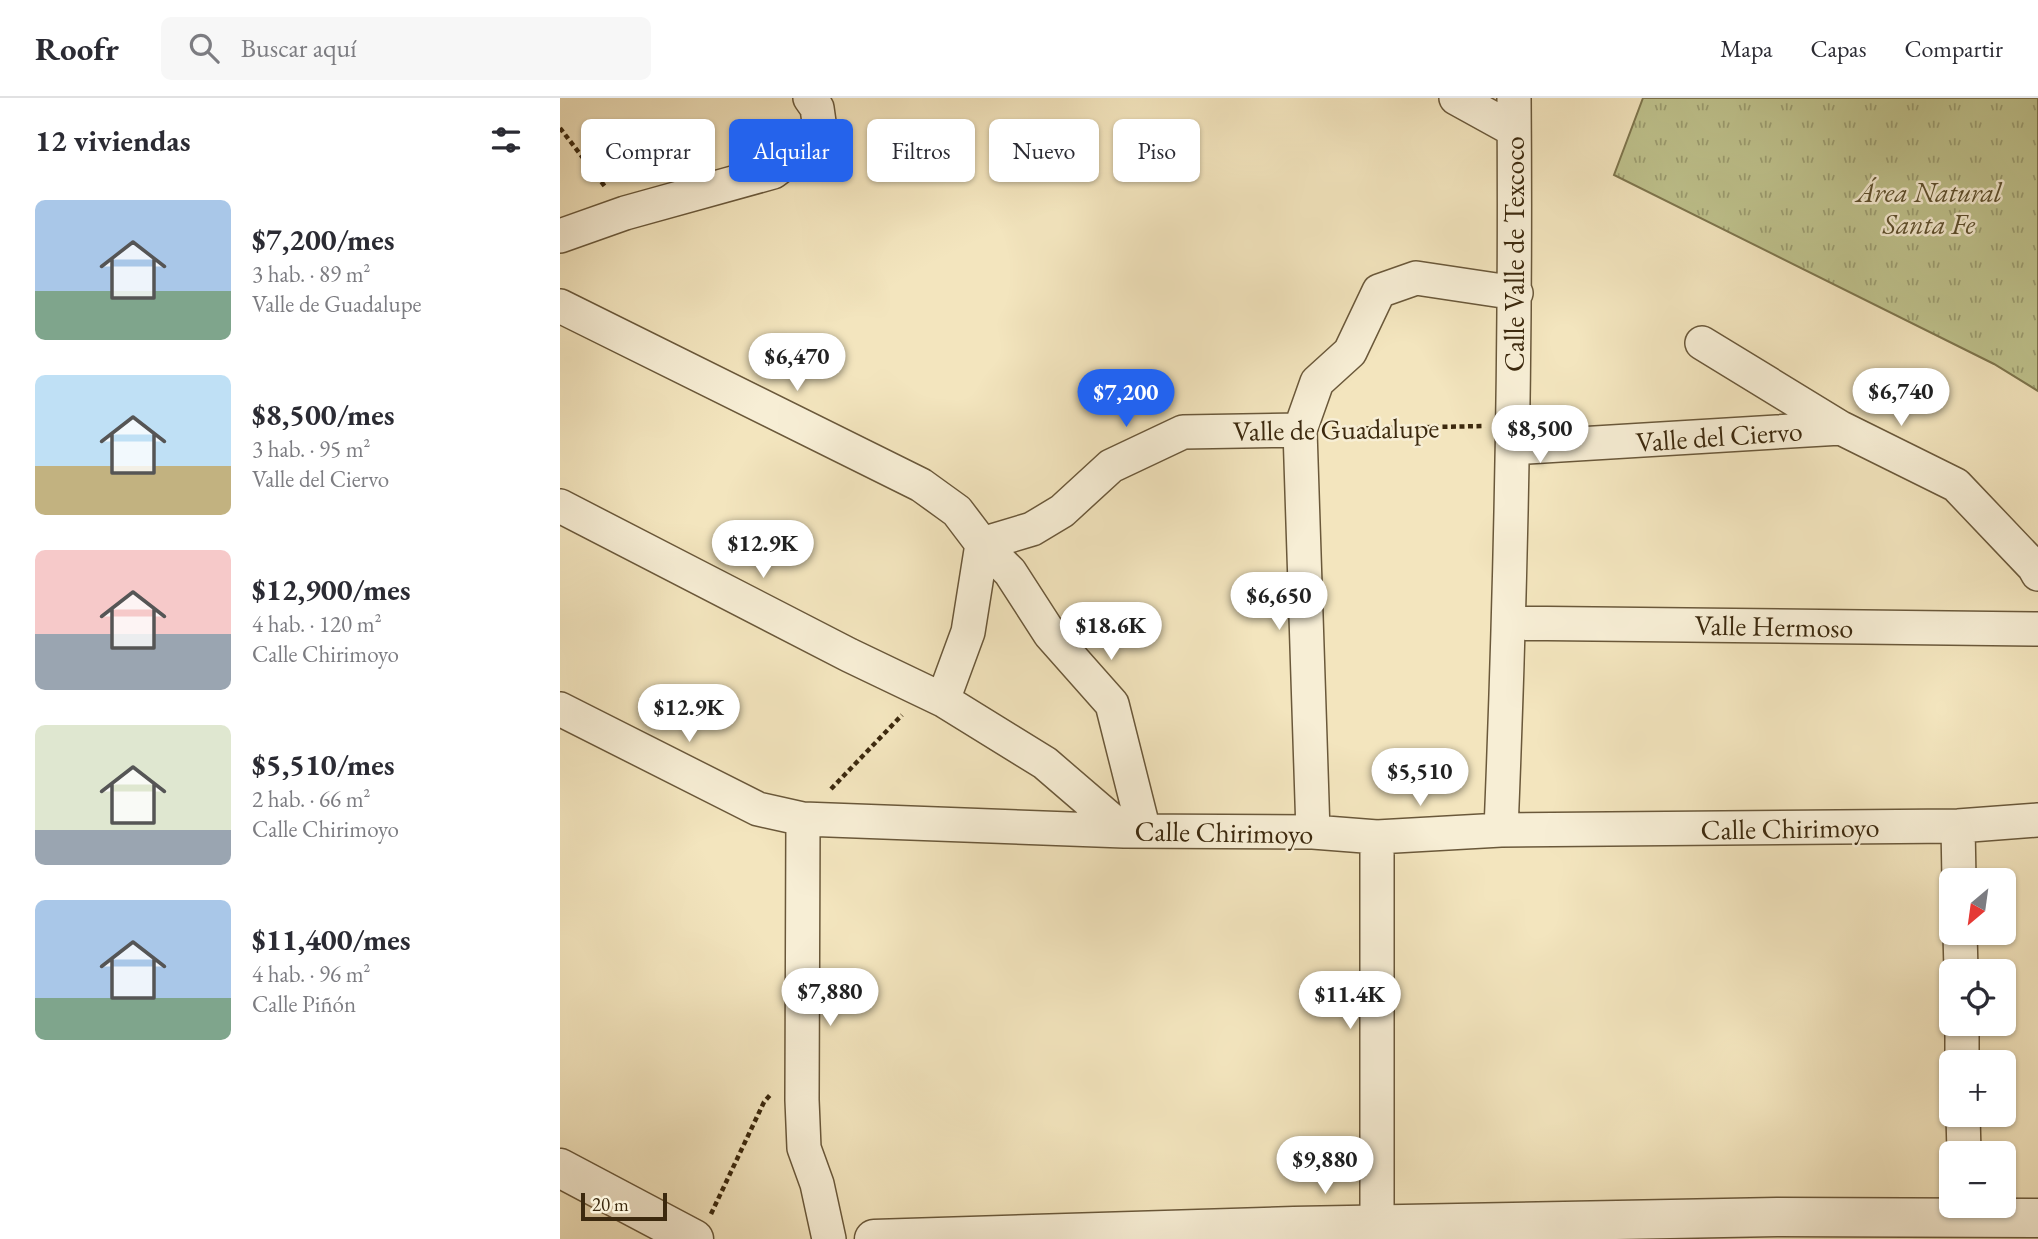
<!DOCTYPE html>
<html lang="es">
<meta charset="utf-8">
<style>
:root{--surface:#fff;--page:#f7f7f7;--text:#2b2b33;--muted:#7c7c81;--line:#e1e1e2;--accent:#2563eb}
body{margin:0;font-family:"EB Garamond",serif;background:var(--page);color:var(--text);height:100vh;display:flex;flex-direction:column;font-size:26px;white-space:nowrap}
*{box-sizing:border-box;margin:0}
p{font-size:23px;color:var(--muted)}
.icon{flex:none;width:38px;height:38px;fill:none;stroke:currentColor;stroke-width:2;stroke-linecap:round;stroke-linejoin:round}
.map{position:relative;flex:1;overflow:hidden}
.side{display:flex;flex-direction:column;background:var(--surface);width:560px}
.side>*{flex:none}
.hud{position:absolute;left:21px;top:21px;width:665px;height:63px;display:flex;gap:14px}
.needle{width:46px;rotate:209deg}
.tools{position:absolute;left:1379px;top:770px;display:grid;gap:14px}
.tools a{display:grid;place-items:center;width:77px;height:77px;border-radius:10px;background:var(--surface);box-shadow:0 2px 5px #0004;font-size:35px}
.scale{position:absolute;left:21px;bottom:18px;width:86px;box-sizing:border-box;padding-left:7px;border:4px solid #3c290e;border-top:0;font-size:19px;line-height:24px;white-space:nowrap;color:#3c290e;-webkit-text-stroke:5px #f7eed5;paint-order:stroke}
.price{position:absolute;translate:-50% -60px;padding:0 16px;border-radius:24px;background:#fff;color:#222;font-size:23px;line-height:46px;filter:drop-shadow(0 2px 4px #0008)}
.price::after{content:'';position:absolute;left:50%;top:42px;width:21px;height:16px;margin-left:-10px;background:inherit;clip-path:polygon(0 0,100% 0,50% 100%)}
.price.active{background:var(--accent);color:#fff}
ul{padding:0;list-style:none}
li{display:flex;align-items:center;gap:21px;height:175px;padding:0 35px}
li span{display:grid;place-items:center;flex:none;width:196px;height:140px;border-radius:10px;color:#555}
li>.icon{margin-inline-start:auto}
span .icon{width:84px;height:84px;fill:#fffc;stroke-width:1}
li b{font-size:30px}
h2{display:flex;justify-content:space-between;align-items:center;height:84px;padding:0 35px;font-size:30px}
.tag{padding:0 24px;border-radius:10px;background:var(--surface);box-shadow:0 2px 5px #0004;font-size:24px;line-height:63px}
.tag.active{background:var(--accent);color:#fff}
header{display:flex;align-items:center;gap:42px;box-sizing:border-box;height:98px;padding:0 35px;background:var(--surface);border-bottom:2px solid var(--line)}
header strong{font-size:33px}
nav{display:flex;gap:38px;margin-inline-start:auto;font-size:24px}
.search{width:490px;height:63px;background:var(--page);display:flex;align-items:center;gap:18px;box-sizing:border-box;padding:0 24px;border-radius:10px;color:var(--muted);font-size:26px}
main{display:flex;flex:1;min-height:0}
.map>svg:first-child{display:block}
.grass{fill:url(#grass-tufts);stroke:#7e764e;stroke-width:2}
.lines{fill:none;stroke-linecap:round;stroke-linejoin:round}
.minor-casing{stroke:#6a583a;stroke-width:36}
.tertiary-casing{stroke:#6a583a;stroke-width:41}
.path{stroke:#3c290e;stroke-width:4.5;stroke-dasharray:5 3.5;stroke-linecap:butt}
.minor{stroke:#f7eed5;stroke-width:33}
.tertiary{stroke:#f7eed5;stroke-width:38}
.labels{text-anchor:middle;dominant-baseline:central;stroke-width:5;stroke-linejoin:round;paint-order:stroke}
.park-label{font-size:28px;font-style:italic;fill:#5d502e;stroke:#f7eed5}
.street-label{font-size:28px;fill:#3c290e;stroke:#f7eed5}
</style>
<header>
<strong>Roofr</strong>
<div class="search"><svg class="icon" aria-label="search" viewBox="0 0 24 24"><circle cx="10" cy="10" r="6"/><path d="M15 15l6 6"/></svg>Buscar aquí</div>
<nav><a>Mapa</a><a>Capas</a><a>Compartir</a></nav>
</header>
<main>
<section class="side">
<h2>12 viviendas<svg class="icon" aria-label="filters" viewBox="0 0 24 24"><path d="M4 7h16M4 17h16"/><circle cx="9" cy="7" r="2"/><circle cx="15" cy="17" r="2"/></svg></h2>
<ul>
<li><span style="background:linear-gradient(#a9c7e8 65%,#7fa58c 0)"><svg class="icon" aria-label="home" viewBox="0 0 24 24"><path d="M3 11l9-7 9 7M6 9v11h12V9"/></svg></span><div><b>$7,200/mes</b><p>3 hab. · 89 m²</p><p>Valle de Guadalupe</p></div></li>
<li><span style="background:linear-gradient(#bfe0f5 65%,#c2b280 0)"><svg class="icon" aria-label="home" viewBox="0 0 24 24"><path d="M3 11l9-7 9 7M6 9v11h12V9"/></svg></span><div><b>$8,500/mes</b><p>3 hab. · 95 m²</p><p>Valle del Ciervo</p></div></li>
<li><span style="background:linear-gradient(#f6c9c9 60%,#9aa5b1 0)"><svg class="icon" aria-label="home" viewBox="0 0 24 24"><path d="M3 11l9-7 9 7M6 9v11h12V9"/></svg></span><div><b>$12,900/mes</b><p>4 hab. · 120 m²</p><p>Calle Chirimoyo</p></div></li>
<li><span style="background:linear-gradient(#dfe7d0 75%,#9aa5b1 0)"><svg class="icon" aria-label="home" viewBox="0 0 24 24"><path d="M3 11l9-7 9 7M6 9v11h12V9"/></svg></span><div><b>$5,510/mes</b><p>2 hab. · 66 m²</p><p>Calle Chirimoyo</p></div></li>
<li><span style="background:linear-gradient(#a9c7e8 70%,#7fa58c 0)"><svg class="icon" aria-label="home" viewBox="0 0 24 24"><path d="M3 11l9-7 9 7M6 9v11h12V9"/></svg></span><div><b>$11,400/mes</b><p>4 hab. · 96 m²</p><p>Calle Piñón</p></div></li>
</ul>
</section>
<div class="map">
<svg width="1478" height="1141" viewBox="0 0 1478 1141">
<defs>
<pattern id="grass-tufts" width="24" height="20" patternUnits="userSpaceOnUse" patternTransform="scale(1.75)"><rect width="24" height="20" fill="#bfc38e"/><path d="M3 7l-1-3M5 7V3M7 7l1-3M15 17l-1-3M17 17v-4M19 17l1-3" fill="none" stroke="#9c9e72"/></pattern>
</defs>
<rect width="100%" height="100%" fill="#f3e5be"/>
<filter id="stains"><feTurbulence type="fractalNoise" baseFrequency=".00286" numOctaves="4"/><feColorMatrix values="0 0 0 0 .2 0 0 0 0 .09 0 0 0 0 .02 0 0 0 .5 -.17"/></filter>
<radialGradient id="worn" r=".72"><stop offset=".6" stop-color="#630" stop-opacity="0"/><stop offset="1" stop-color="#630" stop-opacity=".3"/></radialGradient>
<path class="grass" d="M1083,0H1478V293L1434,266L1054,77Z"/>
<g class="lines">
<defs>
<path id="minor" d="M896,0L954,32
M0,138L65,115L213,74L244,51L260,31L257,10L250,0
M0,208L361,387L397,413L422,446L450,474L490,536L552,606L584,733
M1142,245L1281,330L1396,387L1474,469L1478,476
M953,350L1281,330
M0,408L289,557L383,602
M422,446L408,534L383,602L485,665L564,733
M422,446L472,431L502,413L551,368L623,334L740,332
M950,525L1478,531
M0,611L198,711L243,721L564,733L753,734L817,739L941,732L1398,728L1478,722
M243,721L242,1002L244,1050L257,1086L269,1141
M1398,728L1399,782
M941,732C951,488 956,244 954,0
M753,734L740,332L757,284L790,254L819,193L856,180L956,195
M817,739V1127
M1400,835L1401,873
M1402,926V964
M1403,1017L1404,1055"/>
<path id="tertiary" d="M0,1070L134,1141
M314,1141L734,1128L1217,1119L1478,1120"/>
</defs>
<use href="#minor" class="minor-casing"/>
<use href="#tertiary" class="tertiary-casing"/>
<path class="path" d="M0,30L46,90
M772,331L925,328
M271,691L342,617
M151,1116L204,1004L211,996"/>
<use href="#minor" class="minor"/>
<use href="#tertiary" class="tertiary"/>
</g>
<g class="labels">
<g class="park-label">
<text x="1369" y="94">Área Natural<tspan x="1369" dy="32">Santa Fe</tspan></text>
</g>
<g class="street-label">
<text transform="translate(954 156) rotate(-90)">Calle Valle de Texcoco</text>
<text transform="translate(776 331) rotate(-1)">Valle de Guadalupe</text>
<text transform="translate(1159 338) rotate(-4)">Valle del Ciervo</text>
<text transform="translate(1214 528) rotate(1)">Valle Hermoso</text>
<text transform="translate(1230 730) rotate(-1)">Calle Chirimoyo</text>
<text transform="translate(664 734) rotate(1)">Calle Chirimoyo</text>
</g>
</g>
<rect width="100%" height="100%" filter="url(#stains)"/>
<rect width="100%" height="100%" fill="url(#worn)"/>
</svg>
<div class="tools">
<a><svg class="needle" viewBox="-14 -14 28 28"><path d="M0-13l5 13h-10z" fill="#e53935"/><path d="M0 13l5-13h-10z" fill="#7c7c81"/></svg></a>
<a><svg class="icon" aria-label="locate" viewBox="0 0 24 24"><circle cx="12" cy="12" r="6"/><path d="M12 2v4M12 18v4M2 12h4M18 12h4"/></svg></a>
<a>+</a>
<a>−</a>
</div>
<div class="scale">20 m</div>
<b class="price" style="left:237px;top:295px">$6,470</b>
<b class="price" style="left:1341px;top:330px">$6,740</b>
<b class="price active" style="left:566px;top:331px">$7,200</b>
<b class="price" style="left:980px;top:367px">$8,500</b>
<b class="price" style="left:203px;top:482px">$12.9K</b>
<b class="price" style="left:719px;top:534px">$6,650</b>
<b class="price" style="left:551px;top:564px">$18.6K</b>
<b class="price" style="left:129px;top:646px">$12.9K</b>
<b class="price" style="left:860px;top:710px">$5,510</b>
<b class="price" style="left:270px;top:930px">$7,880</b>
<b class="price" style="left:790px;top:933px">$11.4K</b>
<b class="price" style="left:765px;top:1098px">$9,880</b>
<div class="hud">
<a class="tag">Comprar</a>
<a class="tag active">Alquilar</a>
<a class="tag">Filtros</a>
<a class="tag">Nuevo</a>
<a class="tag">Piso</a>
</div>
</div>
</main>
